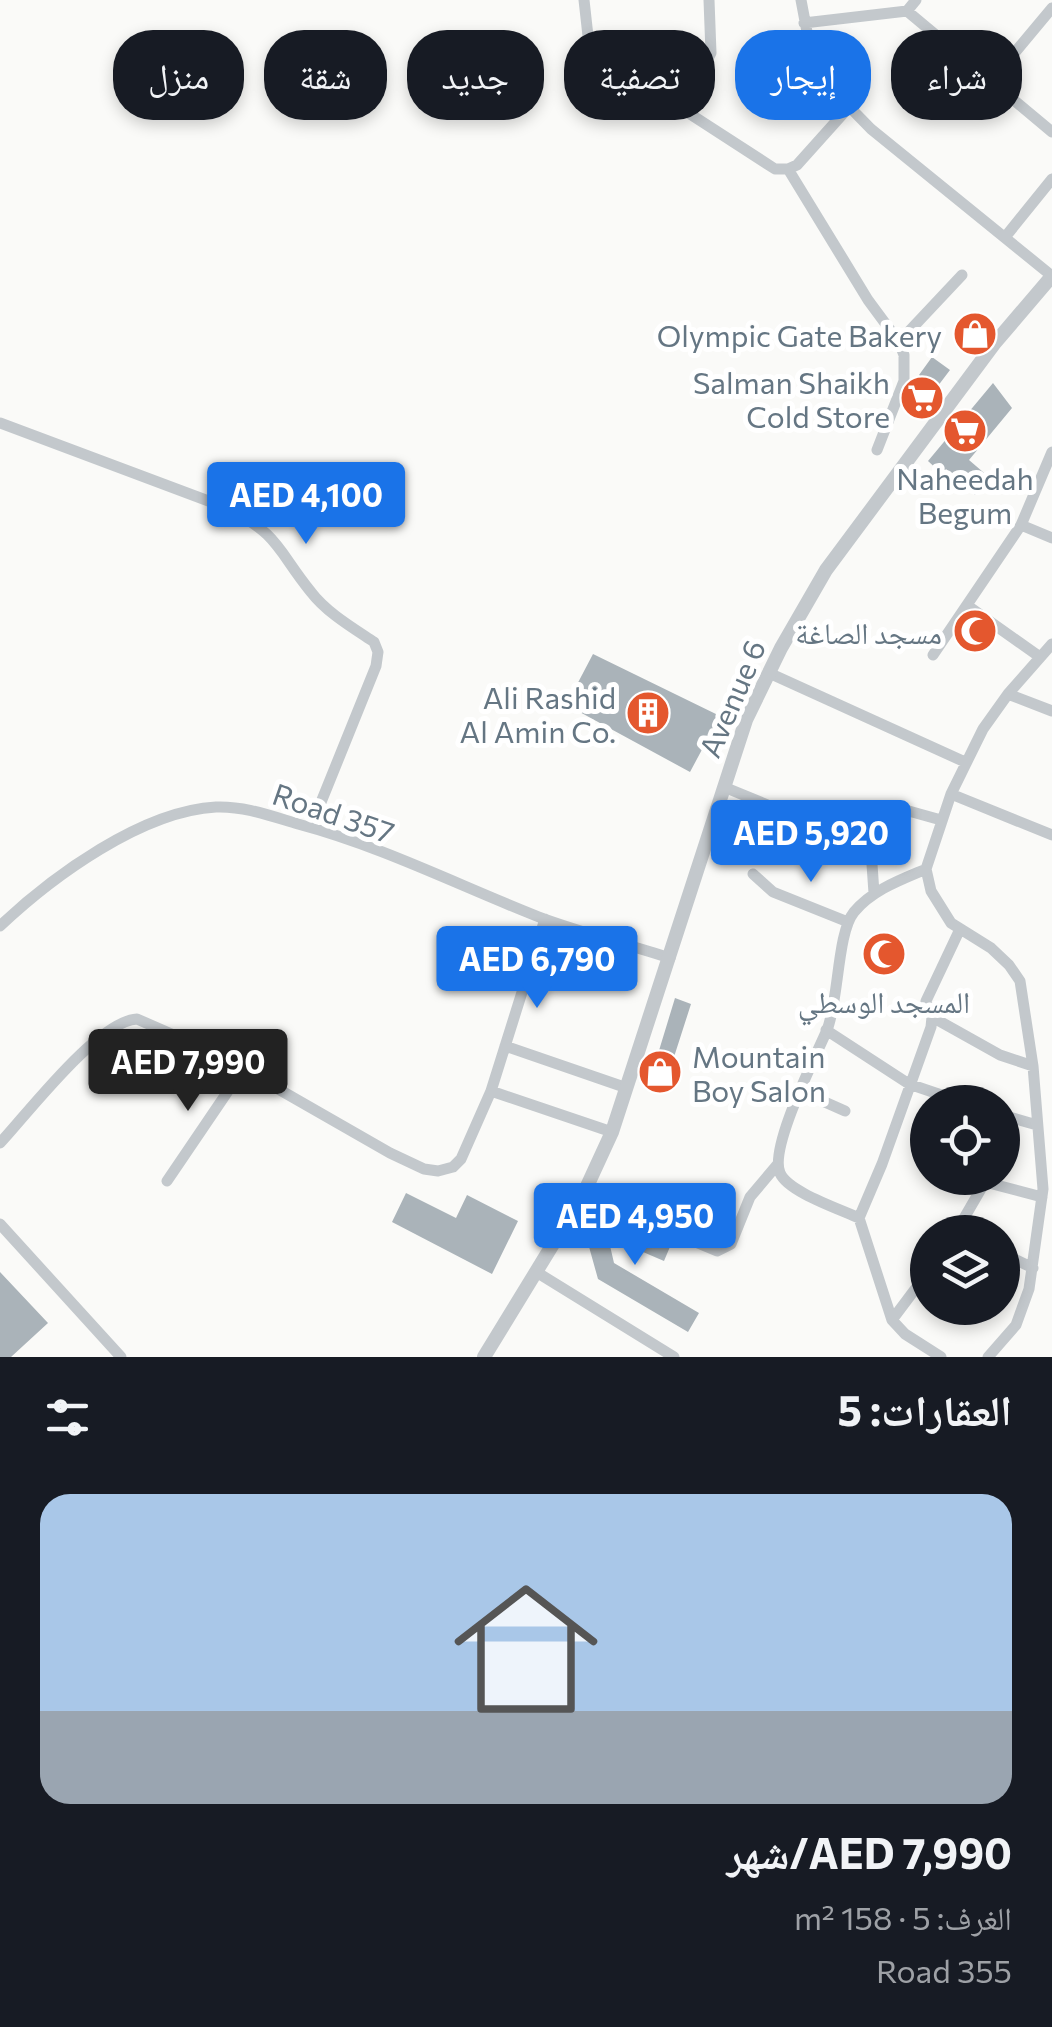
<!DOCTYPE html>
<html lang="ar">
<meta charset="utf-8">
<style>
:root{--surface:#171b24;--page:#20242c;--text:#f1f3f6;--muted:#9ea1a6;--line:#363941;--accent:#1a73e8}
body{margin:0;font-family:Commissioner,"Noto Naskh Arabic",sans-serif;background:var(--page);color:var(--text);direction:rtl;height:100vh;display:flex;flex-direction:column;font-size:38px;white-space:nowrap}
*{box-sizing:border-box;margin:0}
p{font-size:32px;color:var(--muted)}
.icon{flex:none;width:55px;height:55px;fill:none;stroke:currentColor;stroke-width:2;stroke-linecap:round;stroke-linejoin:round}
.map{position:relative;height:1357px;overflow:hidden;direction:ltr}
.details{display:flex;flex-direction:column;background:var(--surface);flex:1}
.details>*{flex:none}
.banner{position:absolute;left:30px;top:30px;width:992px;height:90px;direction:rtl;display:flex;gap:20px}
.tools{position:absolute;left:910px;top:1085px;display:grid;gap:20px}
.tools a{display:grid;place-items:center;width:110px;height:110px;border-radius:50%;background:var(--surface);box-shadow:0 5px 15px #0003;font-size:50px}
.price{position:absolute;translate:-50% -85px;padding:0 22px;border-radius:10px;background:var(--accent);color:#fff;font-size:32px;line-height:65px;filter:drop-shadow(0 2px 5px #0008)}
.price::after{content:'';position:absolute;left:50%;top:60px;width:30px;height:22px;margin-left:-15px;background:inherit;clip-path:polygon(0 0,100% 0,50% 100%)}
.price.on{background:#222;color:#fff}
ul{padding:0;list-style:none}
li{display:grid;align-content:center;gap:20px;height:530px;padding:0 40px}
li+li{border-top:2px solid var(--line)}
li span{display:grid;place-items:center;height:310px;border-radius:30px;color:#555}
li>.icon{margin-inline-start:auto}
span .icon{width:180px;height:180px;fill:#fffc;stroke-width:1}
li b{font-size:42px}
h2{display:flex;justify-content:space-between;align-items:center;height:120px;padding:0 40px;font-size:42px}
.chip{padding:0 35px;border-radius:40px;background:var(--surface);box-shadow:0 5px 15px #0003;font-size:35px;line-height:90px}
.chip.on{background:var(--accent);color:#fff}
.map>svg:first-child{display:block}
.building{fill:#aab3b9}
.lines{fill:none;stroke-linecap:round;stroke-linejoin:round}
.minor{stroke:#c3c8cc;stroke-width:11}
.tertiary{stroke:#c3c8cc;stroke-width:14}
.labels{text-anchor:middle;dominant-baseline:central;stroke-width:10;stroke-linejoin:round;paint-order:stroke}
.poi-label{font-size:30px;fill:#657683;stroke:#fff;text-anchor:end}
.street-label{font-size:30px;fill:#657683;stroke:#fff}
</style>
<div class="map">
<svg width="1052" height="1357" viewBox="0 0 1052 1357">
<rect width="100%" height="100%" fill="#fafaf8"/>
<path class="building" d="M932,357L950,370L922,407L911,398L925,379L919,375Z
M993,383L1012,408L969,460L990,478L975,495L946,469L942,474L928,461Z
M593,654L720,716L690,772L576,710L572,694Z
M675,998L691,1004L665,1085L650,1080Z
M406,1193L456,1218L467,1195L518,1221L492,1274L392,1222Z
M597,1211L672,1242L664,1261L608,1237L614,1263L699,1313L688,1332L598,1279L586,1236Z
M0,1272L48,1323L11,1357H0Z"/>
<g class="lines">
<path class="minor" d="M584,0L588,36L602,57L775,169H788L797,165L849,107
M801,0L811,53L831,88L871,129L1052,276
M907,11L1052,132
M804,23L907,11L916,0
M991,81L1052,8
M682,107L711,53L709,0
M788,169L868,300L899,342L904,355V381L877,450
M1006,236L1052,179
M899,342L962,275
M0,423L227,508C280,535 277,550 311,592C326,612 353,628 374,642L378,652L376,666L311,827
M1021,525L1052,538
M968,606L1040,657
M933,655L1021,525L1052,452
M769,673L965,762
M1008,694L1052,711
M724,787L770,806H873L898,808L941,820
M951,794L1052,835
M873,806L870,836L874,893
M753,874L773,892L848,922
M0,926C53,876 142,811 216,807C245,806 271,816 298,824C381,846 460,886 539,917C582,933 627,944 670,958
M932,1017L1000,1055L1033,1066
M826,1030L909,1084L962,1102
M505,1046L627,1088
M491,1091L612,1132
M800,1091L845,1111
M1002,1115L1037,1125
M0,1143C28,1113 98,1021 137,1019L217,1054L390,1153L424,1169L438,1171L453,1167L461,1159L491,1091L545,919
M1002,1153L1004,1154
M167,1181L243,1069
M583,1195L717,1251L731,1244L750,1197L777,1165
M859,1218C840,1209 788,1192 780,1173C769,1148 815,1058 827,1030C839,1000 837,933 854,912C872,890 900,880 926,869
M859,1218L882,1164L931,1027L932,1017L926,1001L960,929
M859,1218L892,1320L905,1334L941,1357
M0,1224L121,1357
M956,1232L985,1182L1042,1197
M1002,1253L1033,1268
M538,1273L674,1357
M892,1320L928,1272
M988,1357L1016,1325L1029,1289L1043,1189L1033,1066L1020,981L1009,965L991,948L951,923L931,891L926,869L951,794L983,729L1008,694L1052,644"/>
<path class="tertiary" d="M484,1357L583,1195L612,1132L746,720L781,648L826,570L994,344L1052,276"/>
</g>
<defs>
<symbol id="shop-disc" viewBox="-11 -11 22 22"><circle r="9.5" fill="#e4572e" stroke="#fff"/><path d="M-5-2.5h2.3a2.7 3.5 0 0 1 5.4 0H5L5.5 6h-11ZM-1.5-2.5h3a1.5 2.3 0 0 0-3 0Z" fill="#fff"/></symbol>
<symbol id="supermarket-disc" viewBox="-11 -11 22 22"><circle r="9.5" fill="#e4572e" stroke="#fff"/><path d="M-6-5.5h2.5l.6 2H6L4.5 2H-2.5L-4.4-4H-6ZM-1.5 3.2a1.3 1.3 0 1 0 .1 0ZM3 3.2a1.3 1.3 0 1 0 .1 0Z" fill="#fff"/></symbol>
<symbol id="mosque-disc" viewBox="-11 -11 22 22"><circle r="9.5" fill="#e4572e" stroke="#fff"/><path d="M3.5-4.9A6 6 0 1 0 3.5 4.9A5 5 0 1 1 3.5-4.9Z" fill="#fff"/></symbol>
<symbol id="building-disc" viewBox="-11 -11 22 22"><circle r="9.5" fill="#e4572e" stroke="#fff"/><path d="M-4-6H4V6H1V3H-1V6H-4ZM-2.5-4.3h1.7v1.8h-1.7ZM.8-4.3h1.7v1.8H.8ZM-2.5-1h1.7V.8h-1.7ZM.8-1h1.7V.8H.8Z" fill="#fff"/></symbol>
</defs>
<g fill-rule="evenodd">
<use href="#shop-disc" x="950" y="309" width="50" height="50"/>
<use href="#supermarket-disc" x="897" y="373" width="50" height="50"/>
<use href="#supermarket-disc" x="940" y="406" width="50" height="50"/>
<use href="#mosque-disc" x="950" y="606" width="50" height="50"/>
<use href="#building-disc" x="623" y="688" width="50" height="50"/>
<use href="#mosque-disc" x="859" y="929" width="50" height="50"/>
<use href="#shop-disc" x="635" y="1047" width="50" height="50"/>
</g>
<g class="labels">
<g class="poi-label">
<text x="942" y="334">Olympic Gate Bakery</text>
<text x="890" y="381">Salman Shaikh<tspan x="890" dy="34">Cold Store</tspan></text>
<text x="965" y="477" text-anchor="middle">Naheedah<tspan x="965" dy="34">Begum</tspan></text>
<text x="942" y="631">مسجد الصاغة</text>
<text x="616" y="696">Ali Rashid<tspan x="616" dy="34">Al Amin Co.</tspan></text>
<text x="884" y="1000" text-anchor="middle">المسجد الوسطي</text>
<text x="692" y="1055" text-anchor="start">Mountain<tspan x="692" dy="34">Boy Salon</tspan></text>
</g>
<g class="street-label">
<text transform="translate(731 698) rotate(-67)">Avenue 6</text>
<text transform="translate(334 812) rotate(19)">Road 357</text>
</g>
</g>
</svg>
<div class="tools">
<a><svg class="icon" aria-label="locate" viewBox="0 0 24 24"><circle cx="12" cy="12" r="6"/><path d="M12 2v4M12 18v4M2 12h4M18 12h4"/></svg></a>
<a><svg class="icon" aria-label="layers" viewBox="0 0 24 24"><path d="M12 4l9 5-9 5-9-5zM3 14l9 5 9-5"/></svg></a>
</div>
<b class="price" style="left:306px;top:547px">AED 4,100</b>
<b class="price" style="left:811px;top:885px">AED 5,920</b>
<b class="price" style="left:537px;top:1011px">AED 6,790</b>
<b class="price on" style="left:188px;top:1114px">AED 7,990</b>
<b class="price" style="left:635px;top:1268px">AED 4,950</b>
<div class="banner">
<a class="chip">شراء</a>
<a class="chip on">إيجار</a>
<a class="chip">تصفية</a>
<a class="chip">جديد</a>
<a class="chip">شقة</a>
<a class="chip">منزل</a>
</div>
</div>
<section class="details">
<h2>العقارات: 5<svg class="icon" aria-label="filters" viewBox="0 0 24 24"><path d="M4 7h16M4 17h16"/><circle cx="9" cy="7" r="2"/><circle cx="15" cy="17" r="2"/></svg></h2>
<ul>
<li><span style="background:linear-gradient(#a9c7e8 70%,#9aa5b1 0)"><svg class="icon" aria-label="home" viewBox="0 0 24 24"><path d="M3 11l9-7 9 7M6 9v11h12V9"/></svg></span><div><b>AED 7,990/شهر</b><p>الغرف: 5 · 158 m²</p><p>Road 355</p></div></li>
</ul>
</section>
